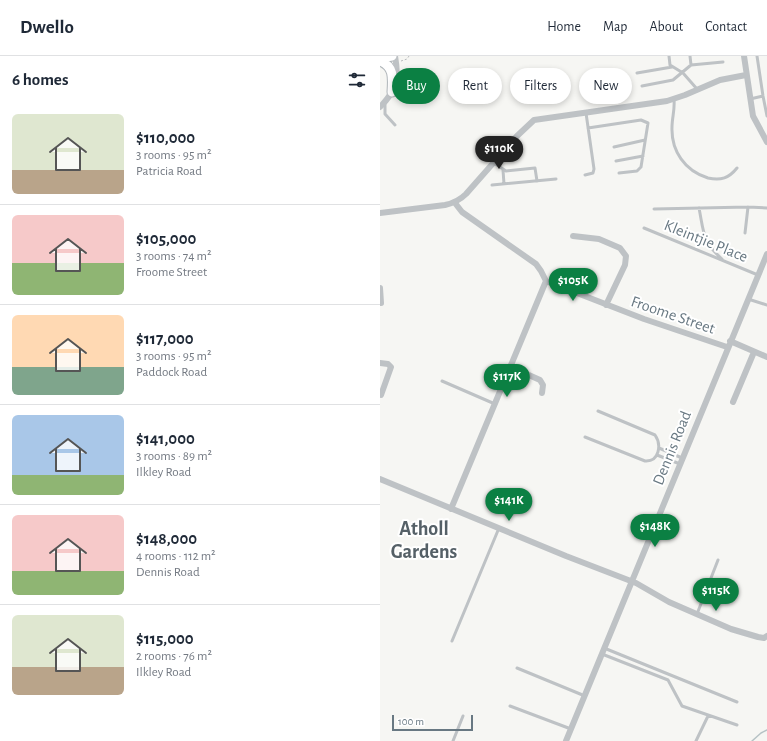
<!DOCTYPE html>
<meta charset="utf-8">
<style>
:root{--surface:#fff;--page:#f2f2f3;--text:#1f2937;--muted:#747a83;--line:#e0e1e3;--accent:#0b8043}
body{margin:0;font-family:"Alegreya Sans",sans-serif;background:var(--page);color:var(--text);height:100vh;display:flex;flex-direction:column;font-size:15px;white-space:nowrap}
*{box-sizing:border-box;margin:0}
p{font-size:13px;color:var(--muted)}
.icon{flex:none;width:22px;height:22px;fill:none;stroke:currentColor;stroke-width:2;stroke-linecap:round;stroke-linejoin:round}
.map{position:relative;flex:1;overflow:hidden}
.panel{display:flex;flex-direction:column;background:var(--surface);width:380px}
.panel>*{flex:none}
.banner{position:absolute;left:12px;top:12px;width:315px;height:36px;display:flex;gap:8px}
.scale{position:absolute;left:12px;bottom:10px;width:81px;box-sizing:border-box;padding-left:4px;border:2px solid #687882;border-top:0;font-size:11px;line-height:14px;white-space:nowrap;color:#687882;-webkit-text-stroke:3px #fff;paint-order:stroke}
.price{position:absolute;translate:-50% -34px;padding:0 9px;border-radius:14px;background:var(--accent);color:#fff;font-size:13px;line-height:26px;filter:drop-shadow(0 1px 2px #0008)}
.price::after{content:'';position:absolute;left:50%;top:24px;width:12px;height:9px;margin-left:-6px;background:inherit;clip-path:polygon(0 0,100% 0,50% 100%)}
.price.on{background:#222;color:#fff}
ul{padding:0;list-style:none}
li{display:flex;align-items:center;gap:12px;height:100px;padding:0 12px}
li+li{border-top:1px solid var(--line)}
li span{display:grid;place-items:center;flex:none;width:112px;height:80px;border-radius:6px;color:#555}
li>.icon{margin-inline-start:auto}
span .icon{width:48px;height:48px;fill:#fffc;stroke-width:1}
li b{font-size:17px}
h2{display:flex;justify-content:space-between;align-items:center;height:48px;padding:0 12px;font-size:17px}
.pill{padding:0 14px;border-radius:18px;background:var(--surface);box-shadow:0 2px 6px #0003;font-size:14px;line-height:36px}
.pill.on{background:var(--accent);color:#fff}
header{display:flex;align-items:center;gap:24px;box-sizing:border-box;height:56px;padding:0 20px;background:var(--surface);border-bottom:1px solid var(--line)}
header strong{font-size:19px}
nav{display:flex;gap:22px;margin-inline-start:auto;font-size:14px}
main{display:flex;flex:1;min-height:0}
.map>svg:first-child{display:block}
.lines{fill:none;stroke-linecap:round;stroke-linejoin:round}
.stream{stroke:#b6c2c5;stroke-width:1.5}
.secondary-casing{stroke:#b0b6ba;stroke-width:11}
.path{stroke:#b8bbbd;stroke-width:1;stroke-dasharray:2 2;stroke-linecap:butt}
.lane{stroke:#bec2c5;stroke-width:3}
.street{stroke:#bec2c5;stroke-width:6}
.secondary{stroke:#fff;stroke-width:9}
.labels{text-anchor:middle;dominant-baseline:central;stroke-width:4;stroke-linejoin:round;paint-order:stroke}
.street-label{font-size:16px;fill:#687882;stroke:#fff}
.district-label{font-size:20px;font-weight:bold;fill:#556067;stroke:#fff}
</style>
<header>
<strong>Dwello</strong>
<nav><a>Home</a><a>Map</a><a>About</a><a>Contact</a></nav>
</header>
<main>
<section class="panel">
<h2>6 homes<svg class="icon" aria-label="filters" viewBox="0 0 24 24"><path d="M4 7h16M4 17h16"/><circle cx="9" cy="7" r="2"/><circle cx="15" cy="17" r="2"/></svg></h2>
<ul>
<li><span style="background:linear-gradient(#dfe7d0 70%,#b9a48a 0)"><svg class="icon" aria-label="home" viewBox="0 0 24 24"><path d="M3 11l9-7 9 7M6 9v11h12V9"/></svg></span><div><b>$110,000</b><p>3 rooms · 95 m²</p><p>Patricia Road</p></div></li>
<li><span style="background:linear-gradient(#f6c9c9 60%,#8fb573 0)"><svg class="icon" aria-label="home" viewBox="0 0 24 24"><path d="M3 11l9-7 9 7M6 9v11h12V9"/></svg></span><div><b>$105,000</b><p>3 rooms · 74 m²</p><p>Froome Street</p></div></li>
<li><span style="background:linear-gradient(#ffd9b3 65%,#7fa58c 0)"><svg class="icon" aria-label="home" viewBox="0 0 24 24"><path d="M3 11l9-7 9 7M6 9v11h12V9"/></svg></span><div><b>$117,000</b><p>3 rooms · 95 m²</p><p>Paddock Road</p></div></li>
<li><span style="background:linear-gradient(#a9c7e8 75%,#8fb573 0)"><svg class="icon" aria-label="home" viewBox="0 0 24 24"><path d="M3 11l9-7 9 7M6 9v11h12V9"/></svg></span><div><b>$141,000</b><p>3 rooms · 89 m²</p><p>Ilkley Road</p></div></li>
<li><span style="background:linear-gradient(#f6c9c9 70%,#8fb573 0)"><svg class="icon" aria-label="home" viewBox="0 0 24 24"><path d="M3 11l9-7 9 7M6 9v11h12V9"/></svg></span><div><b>$148,000</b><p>4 rooms · 112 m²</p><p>Dennis Road</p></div></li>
<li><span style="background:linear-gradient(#dfe7d0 65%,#b9a48a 0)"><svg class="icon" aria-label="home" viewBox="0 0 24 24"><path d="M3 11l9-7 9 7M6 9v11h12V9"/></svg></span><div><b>$115,000</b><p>2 rooms · 76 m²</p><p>Ilkley Road</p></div></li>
</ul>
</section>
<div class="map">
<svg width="387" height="685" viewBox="0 0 387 685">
<rect width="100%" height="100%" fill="#f6f6f3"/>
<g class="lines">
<path class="stream" d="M372,685L381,677L387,674"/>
<defs>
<path id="secondary" d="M0,2L12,0
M0,5C14,10 13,22 12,36"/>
</defs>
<use href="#secondary" class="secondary-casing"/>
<path class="path" d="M21,5L27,3L29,0"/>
<path class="lane" d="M289,0L290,9L303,17L317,33
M310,0L311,9
M377,0L383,40L387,60
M257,17L292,11
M262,30L293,24L311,9L343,6
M370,43L383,40
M294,44C295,53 292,62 292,71C291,95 305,115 328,122C341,125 349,122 357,112
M5,47V58L15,69
M208,72L261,64L268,67L261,111L257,115L239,117
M234,91L265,84
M236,105L263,100
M114,107L126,115L155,112L157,125
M123,114L124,128
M205,119L213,117L214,113L206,57
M112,129L176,123
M319,152C324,177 322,185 342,203
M274,153L368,151L387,152
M264,172L378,219
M365,177L368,151
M368,243L387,249
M62,325L115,348
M205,381L265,405C279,406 282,389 275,379L218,355
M279,392L302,402
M277,399L300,408
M317,558L338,504
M72,585L119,472
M224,592L357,646
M222,598L288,624L302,650L357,669
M137,612L205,640
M130,650L191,673
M73,685L83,660
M316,685L328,660"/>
<path class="street" d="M364,0L373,60L387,86
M0,51C17,34 19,22 15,0
M75,147L82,156L156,208L161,215L166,225L264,263L347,291
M0,157L65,149C74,147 80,144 86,138L137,80L154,64L287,45L305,39L340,24L366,19
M193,180L219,183L240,192L246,200L245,209L226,249
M0,232L1,247
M350,285L387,301
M0,307L8,308L11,311L1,339
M131,311L160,324L163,329L162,337
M353,346L374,296
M0,423L186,500L256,527L289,546L351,573L378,581L384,582L387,580
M71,453L166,225
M186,685L387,198"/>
<use href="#secondary" class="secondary"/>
</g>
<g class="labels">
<g class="street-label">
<text transform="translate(326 185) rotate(22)">Kleintjie Place</text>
<text transform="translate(293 259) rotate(19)">Froome Street</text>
<text transform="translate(292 392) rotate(-68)">Dennis Road</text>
</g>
<g class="district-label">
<text x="44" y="473">Atholl<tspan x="44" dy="23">Gardens</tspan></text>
</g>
</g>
</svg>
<div class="scale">100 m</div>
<b class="price on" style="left:119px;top:114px">$110K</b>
<b class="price" style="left:193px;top:246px">$105K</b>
<b class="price" style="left:127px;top:342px">$117K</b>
<b class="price" style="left:129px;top:466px">$141K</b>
<b class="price" style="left:275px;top:492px">$148K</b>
<b class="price" style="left:336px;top:556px">$115K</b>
<div class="banner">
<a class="pill on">Buy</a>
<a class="pill">Rent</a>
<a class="pill">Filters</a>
<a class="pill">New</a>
</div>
</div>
</main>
